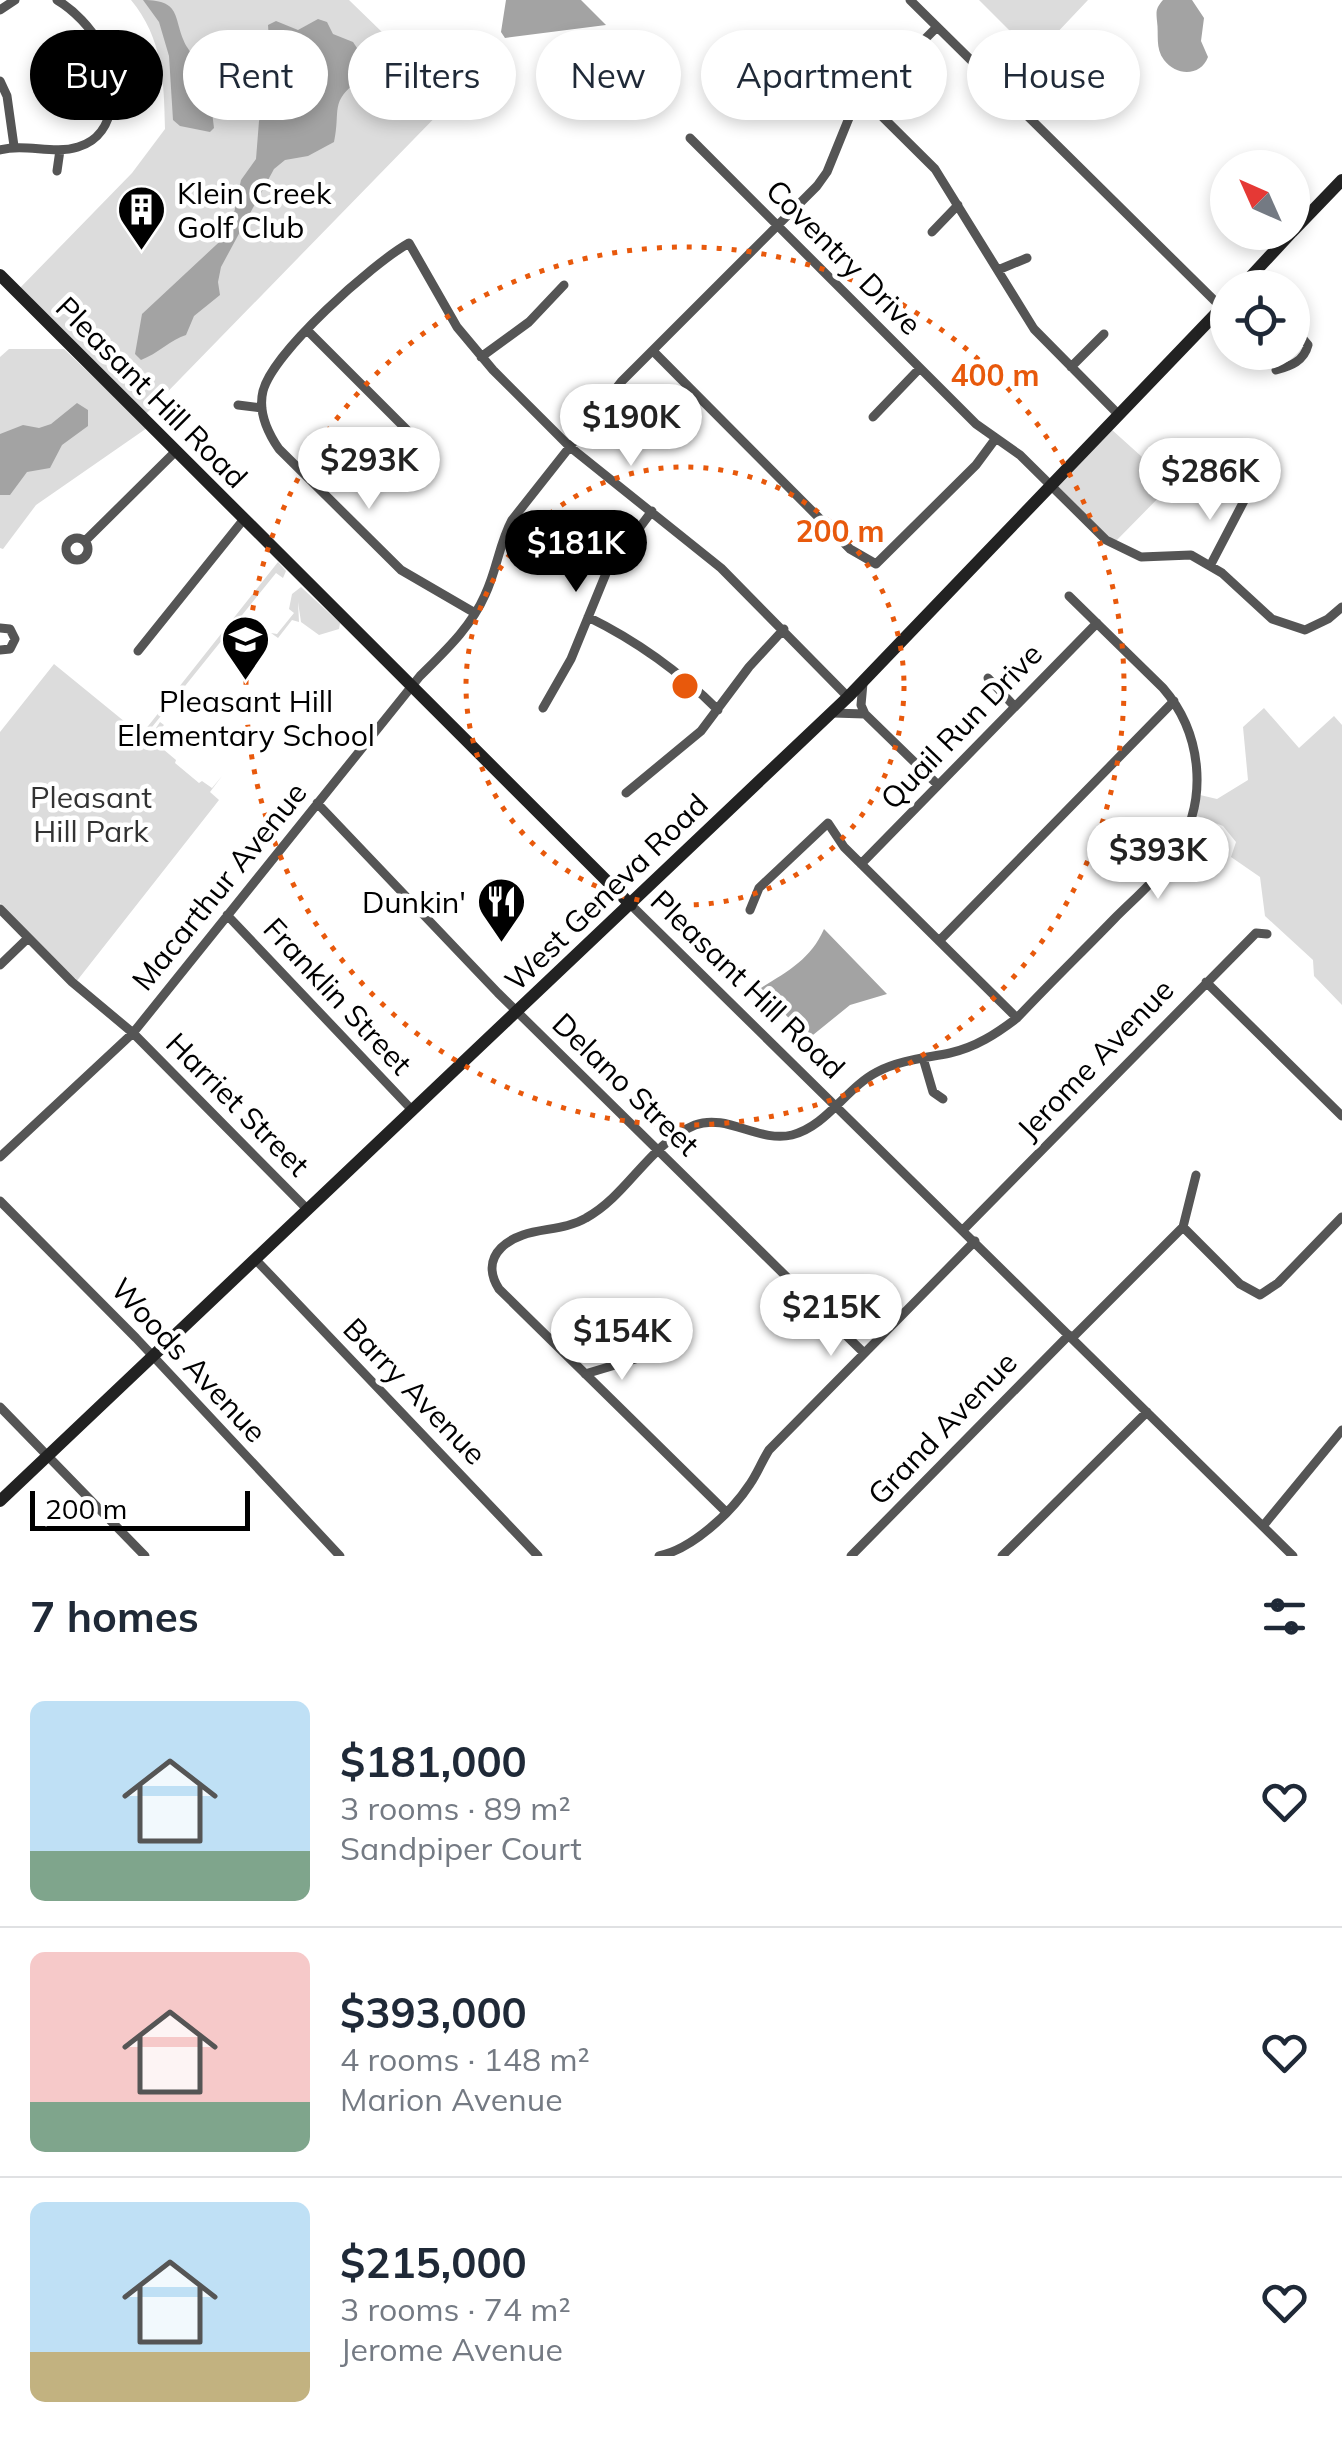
<!DOCTYPE html>
<meta charset="utf-8">
<style>
:root{--surface:#fff;--page:#f2f2f3;--text:#1f2937;--muted:#747a83;--line:#e0e1e3;--accent:#000}
body{margin:0;font-family:Mulish,sans-serif;background:var(--page);color:var(--text);height:100vh;display:flex;flex-direction:column;font-size:38px;white-space:nowrap}
*{box-sizing:border-box;margin:0}
p{font-size:32px;color:var(--muted)}
.icon{flex:none;width:55px;height:55px;fill:none;stroke:currentColor;stroke-width:2;stroke-linecap:round;stroke-linejoin:round}
.map{position:relative;height:1556px;overflow:hidden}
.sheet{display:flex;flex-direction:column;background:var(--surface);flex:1}
.sheet>*{flex:none}
.hud{position:absolute;left:30px;top:30px;width:1282px;height:90px;display:flex;gap:20px}
.needle{width:65px;rotate:315deg}
.controls{position:absolute;left:1210px;top:150px;display:grid;gap:20px}
.controls a{display:grid;place-items:center;width:100px;height:100px;border-radius:50%;background:var(--surface);box-shadow:0 5px 15px #0003;font-size:50px}
.scale{position:absolute;left:30px;bottom:25px;width:220px;box-sizing:border-box;padding-left:10px;border:5px solid #000;border-top:0;font-size:28px;line-height:35px;white-space:nowrap;color:#000;-webkit-text-stroke:8px #fff;paint-order:stroke}
.price{position:absolute;translate:-50% -85px;padding:0 22px;border-radius:35px;background:#fff;color:#222;font-size:32px;line-height:65px;filter:drop-shadow(0 2px 5px #0008)}
.price::after{content:'';position:absolute;left:50%;top:60px;width:30px;height:22px;margin-left:-15px;background:inherit;clip-path:polygon(0 0,100% 0,50% 100%)}
.price.current{background:var(--accent);color:#fff}
ul{padding:0;list-style:none}
li{display:flex;align-items:center;gap:30px;height:250px;padding:0 30px}
li+li{border-top:2px solid var(--line)}
li span{display:grid;place-items:center;flex:none;width:280px;height:200px;border-radius:15px;color:#555}
li>.icon{margin-inline-start:auto}
span .icon{width:120px;height:120px;fill:#fffc;stroke-width:1}
li b{font-size:42px}
h2{display:flex;justify-content:space-between;align-items:center;height:120px;padding:0 30px;font-size:42px}
.tag{padding:0 35px;border-radius:45px;background:var(--surface);box-shadow:0 5px 15px #0003;font-size:35px;line-height:90px}
.tag.current{background:var(--accent);color:#fff}
.map>svg:first-child{display:block}
.green{fill:#dcdcdc}
.water{fill:#a3a3a3}
.lines{fill:none;stroke-linecap:round;stroke-linejoin:round}
.street{stroke:#555;stroke-width:9}
.secondary{stroke:#222;stroke-width:12}
.ring{fill:none;stroke:#e8590c;stroke-width:5;stroke-dasharray:5 10}
.labels{text-anchor:middle;dominant-baseline:central;stroke-width:9;stroke-linejoin:round;paint-order:stroke}
.poi-label{font-size:30px;fill:#000;stroke:#fff;text-anchor:start}
.street-label{font-size:30px;fill:#000;stroke:#fff}
.park-label{font-size:30px;fill:#333;stroke:#fff}
.centre{fill:#e8590c;stroke:#fff;stroke-width:5}
.ring-label{font-size:30px;text-anchor:middle;font-weight:bold;fill:#e8590c;stroke:#fff;stroke-width:9;stroke-linejoin:round;paint-order:stroke}
</style>
<div class="map">
<svg width="1342" height="1556" viewBox="0 0 1342 1556">
<rect width="100%" height="100%" fill="#fff"/>
<path class="green" d="M131,0H349L452,100L144,416L18,290L132,173L165,129C164,81 163,39 131,0Z
M979,0H1088L1035,56Z
M9,349H64L147,428L36,505L3,549L0,548V357Z
M1111,429L1172,484L1115,542L1056,486Z
M278,562L286,571L283,578L276,573L144,737L148,740L160,722L164,725L152,740L153,745L157,744L176,760L175,763L199,783L202,781L212,788L222,776L210,792L219,800L76,982L0,903V732L54,664L141,735Z
M301,587L340,623L339,629L319,635L301,622L298,602L299,622L292,620L278,638L271,633L277,634L294,613L289,609L292,594Z
M1264,708L1299,748L1334,716L1342,725V1005L1314,976L1313,960L1265,916L1260,877L1231,857L1236,842L1223,826L1195,815L1200,795L1217,799L1248,780L1243,727Z"/>
<path class="water" d="M143,0C184,0 172,20 187,47C195,60 207,73 220,83L212,112L214,128L210,132L180,126L173,120L169,56L159,22Z
M506,0H581L606,25L505,38L501,32Z
M1163,0H1192L1204,18L1201,41L1208,57C1201,76 1177,77 1164,60C1155,48 1159,35 1157,21C1156,11 1156,8 1163,0Z
M318,19L327,22L333,34L353,42L361,54L359,80C329,102 341,110 334,142L308,156L285,160L274,169L221,267L218,282L220,295L194,316L186,335C172,339 157,354 141,360L135,354L142,314L230,232L241,180L256,159L259,121L272,89L268,25L276,21L298,30Z
M77,403L88,410V426L62,445L50,468L27,472L10,495H0V434L23,425L39,428L51,424Z
M824,929L887,994L850,1005L808,1039L761,988C788,971 811,959 824,929Z"/>
<g class="lines">
<path class="street" d="M910,0L1221,307
M0,10L15,0
M806,41L935,169L1034,329L1119,415
M0,81L7,96L14,146
M690,138L976,424L1020,455L1106,540L1141,557L1191,555L1222,573L1272,619L1305,630L1328,619L1342,607
M0,150C26,143 53,155 78,147C120,135 118,77 100,45C91,28 74,10 57,0
M57,171L60,150
M932,232L958,205
M998,270L1027,258
M308,331L431,454
M654,352L850,549L876,564L976,465L996,438
M481,357L529,322L564,285
M1071,367L1104,334
M1276,370C1291,366 1304,361 1308,345L1292,326
M238,405L262,408
M873,417L920,368
M66 549a11 11 0 1 1 22 0a11 11 0 1 1-22 0Z
M85,541L176,451
M1210,566L1245,499
M475,613L401,570L279,449C268,433 258,411 263,391C273,352 372,264 409,243L457,327L493,370L570,447L721,568L848,697
M588,617C637,641 680,672 718,710
M0,628L10,629L15,639L10,649L0,650
M138,651L244,519
M988,678L1015,707
M863,683L861,705L865,714
M543,708L571,659L607,571L652,511
M833,713L865,714
M865,714L938,785
M626,793L701,731L749,667L784,629
M317,803L498,993L864,1353
M861,864L1097,623
M631,905L1293,1556
M0,909L72,982L133,1033L308,1210
M750,910L759,888L828,823L844,847L1017,1018
M227,915L413,1111
M939,941L1174,701
M0,965L28,938
M1206,982L1342,1116
M923,1058L933,1092L943,1099
M0,1157L133,1033L420,676C445,651 471,627 485,595C497,570 499,544 512,520L621,382L817,186L827,172L851,113L937,27
M0,1201L136,1338L340,1556
M1183,1227L1240,1284L1260,1295L1278,1283L1342,1217
M963,1230L1256,933L1267,934
M256,1260L538,1556
M1072,1338L1183,1227L1196,1175
M585,1374L652,1354L666,1342
M0,1407L145,1556
M725,1511L499,1289C490,1275 489,1260 501,1248C524,1225 559,1234 586,1218C628,1195 649,1144 695,1125C727,1113 759,1143 792,1135C827,1126 846,1088 877,1072C900,1060 926,1058 950,1053C976,1047 996,1034 1017,1018C1049,984 1082,952 1114,919C1135,898 1160,877 1176,851C1209,800 1202,733 1163,688L1069,596
M1263,1526L1342,1430
M659,1556C692,1549 731,1513 750,1484C757,1474 762,1461 769,1450L975,1241
M851,1556L1069,1335
M1002,1556L1147,1412"/>
<path class="secondary" d="M1292,232L1342,180
M0,275L631,905
M1240,288L1292,232
M0,1501L848,697L1228,301"/>
</g>
<g class="ring">
<circle cx="685" cy="686" r="219"/>
<circle cx="685" cy="686" r="439"/>
</g>
<defs>
<symbol id="building-pin" viewBox="-11 -11 22 30"><path d="M0 17L-7.5 6A9.5 9.5 0 1 1 7.5 6Z" fill="#000" stroke="#fff"/><path d="M-4-6H4V6H1V3H-1V6H-4ZM-2.5-4.3h1.7v1.8h-1.7ZM.8-4.3h1.7v1.8H.8ZM-2.5-1h1.7V.8h-1.7ZM.8-1h1.7V.8H.8Z" fill="#fff"/></symbol>
<symbol id="school-pin" viewBox="-11 -11 22 30"><path d="M0 17L-7.5 6A9.5 9.5 0 1 1 7.5 6Z" fill="#000" stroke="#fff"/><path d="M0-5L7-2L0 1L-7-2ZM-4 1L0 2.5L4 1V4Q0 6-4 4Z" fill="#fff"/></symbol>
<symbol id="restaurant-pin" viewBox="-11 -11 22 30"><path d="M0 17L-7.5 6A9.5 9.5 0 1 1 7.5 6Z" fill="#000" stroke="#fff"/><path d="M-5-6h1v4h1v-4h1v4h1v-4h1v5L-1.5 .5V6h-2V.5L-5-1ZM5-6V6H3V1.5H1.5Q1.5-4 5-6Z" fill="#fff"/></symbol>
</defs>
<g fill-rule="evenodd">
<use href="#building-pin" x="114" y="182" width="55" height="75"/>
<use href="#school-pin" x="218" y="612" width="55" height="75"/>
<use href="#restaurant-pin" x="474" y="874" width="55" height="75"/>
</g>
<g class="labels">
<g class="poi-label">
<text x="177" y="193">Klein Creek<tspan x="177" dy="34">Golf Club</tspan></text>
<text x="246" y="701" text-anchor="middle">Pleasant Hill<tspan x="246" dy="34">Elementary School</tspan></text>
<text x="466" y="902" text-anchor="end">Dunkin'</text>
</g>
<g class="street-label">
<text transform="translate(844 257) rotate(45)">Coventry Drive</text>
<text transform="translate(152 392) rotate(45)">Pleasant Hill Road</text>
<text transform="translate(961 726) rotate(-46)">Quail Run Drive</text>
<text transform="translate(219 886) rotate(-51)">Macarthur Avenue</text>
<text transform="translate(606 892) rotate(-44)">West Geneva Road</text>
<text transform="translate(748 984) rotate(44)">Pleasant Hill Road</text>
<text transform="translate(338 996) rotate(47)">Franklin Street</text>
<text transform="translate(1095 1059) rotate(-46)">Jerome Avenue</text>
<text transform="translate(626 1084) rotate(44)">Delano Street</text>
<text transform="translate(238 1104) rotate(45)">Harriet Street</text>
<text transform="translate(189 1360) rotate(47)">Woods Avenue</text>
<text transform="translate(415 1391) rotate(46)">Barry Avenue</text>
<text transform="translate(942 1428) rotate(-46)">Grand Avenue</text>
</g>
<g class="park-label">
<text x="91" y="797">Pleasant<tspan x="91" dy="34">Hill Park</tspan></text>
</g>
</g>
<circle cx="685" cy="686" r="15" class="centre"/>
<g class="ring-label">
<text x="995" y="386">400 m</text>
<text x="840" y="542">200 m</text>
</g>
</svg>
<div class="controls">
<a><svg class="needle" viewBox="-14 -14 28 28"><path d="M0-13l5 13h-10z" fill="#e53935"/><path d="M0 13l5-13h-10z" fill="#747a83"/></svg></a>
<a><svg class="icon" aria-label="locate" viewBox="0 0 24 24"><circle cx="12" cy="12" r="6"/><path d="M12 2v4M12 18v4M2 12h4M18 12h4"/></svg></a>
</div>
<div class="scale">200 m</div>
<b class="price" style="left:631px;top:469px">$190K</b>
<b class="price" style="left:369px;top:512px">$293K</b>
<b class="price" style="left:1210px;top:523px">$286K</b>
<b class="price current" style="left:576px;top:595px">$181K</b>
<b class="price" style="left:1158px;top:902px">$393K</b>
<b class="price" style="left:831px;top:1359px">$215K</b>
<b class="price" style="left:622px;top:1383px">$154K</b>
<div class="hud">
<a class="tag current">Buy</a>
<a class="tag">Rent</a>
<a class="tag">Filters</a>
<a class="tag">New</a>
<a class="tag">Apartment</a>
<a class="tag">House</a>
</div>
</div>
<section class="sheet">
<h2>7 homes<svg class="icon" aria-label="filters" viewBox="0 0 24 24"><path d="M4 7h16M4 17h16"/><circle cx="9" cy="7" r="2"/><circle cx="15" cy="17" r="2"/></svg></h2>
<ul>
<li><span style="background:linear-gradient(#bfe0f5 75%,#7fa58c 0)"><svg class="icon" aria-label="home" viewBox="0 0 24 24"><path d="M3 11l9-7 9 7M6 9v11h12V9"/></svg></span><div><b>$181,000</b><p>3 rooms · 89 m²</p><p>Sandpiper Court</p></div><svg class="icon" aria-label="heart" viewBox="0 0 24 24"><path d="M12 20l-8-8c-3-5 5-10 8-4 3-6 11-1 8 4z"/></svg></li>
<li><span style="background:linear-gradient(#f6c9c9 75%,#7fa58c 0)"><svg class="icon" aria-label="home" viewBox="0 0 24 24"><path d="M3 11l9-7 9 7M6 9v11h12V9"/></svg></span><div><b>$393,000</b><p>4 rooms · 148 m²</p><p>Marion Avenue</p></div><svg class="icon" aria-label="heart" viewBox="0 0 24 24"><path d="M12 20l-8-8c-3-5 5-10 8-4 3-6 11-1 8 4z"/></svg></li>
<li><span style="background:linear-gradient(#bfe0f5 75%,#c2b280 0)"><svg class="icon" aria-label="home" viewBox="0 0 24 24"><path d="M3 11l9-7 9 7M6 9v11h12V9"/></svg></span><div><b>$215,000</b><p>3 rooms · 74 m²</p><p>Jerome Avenue</p></div><svg class="icon" aria-label="heart" viewBox="0 0 24 24"><path d="M12 20l-8-8c-3-5 5-10 8-4 3-6 11-1 8 4z"/></svg></li>
</ul>
</section>
